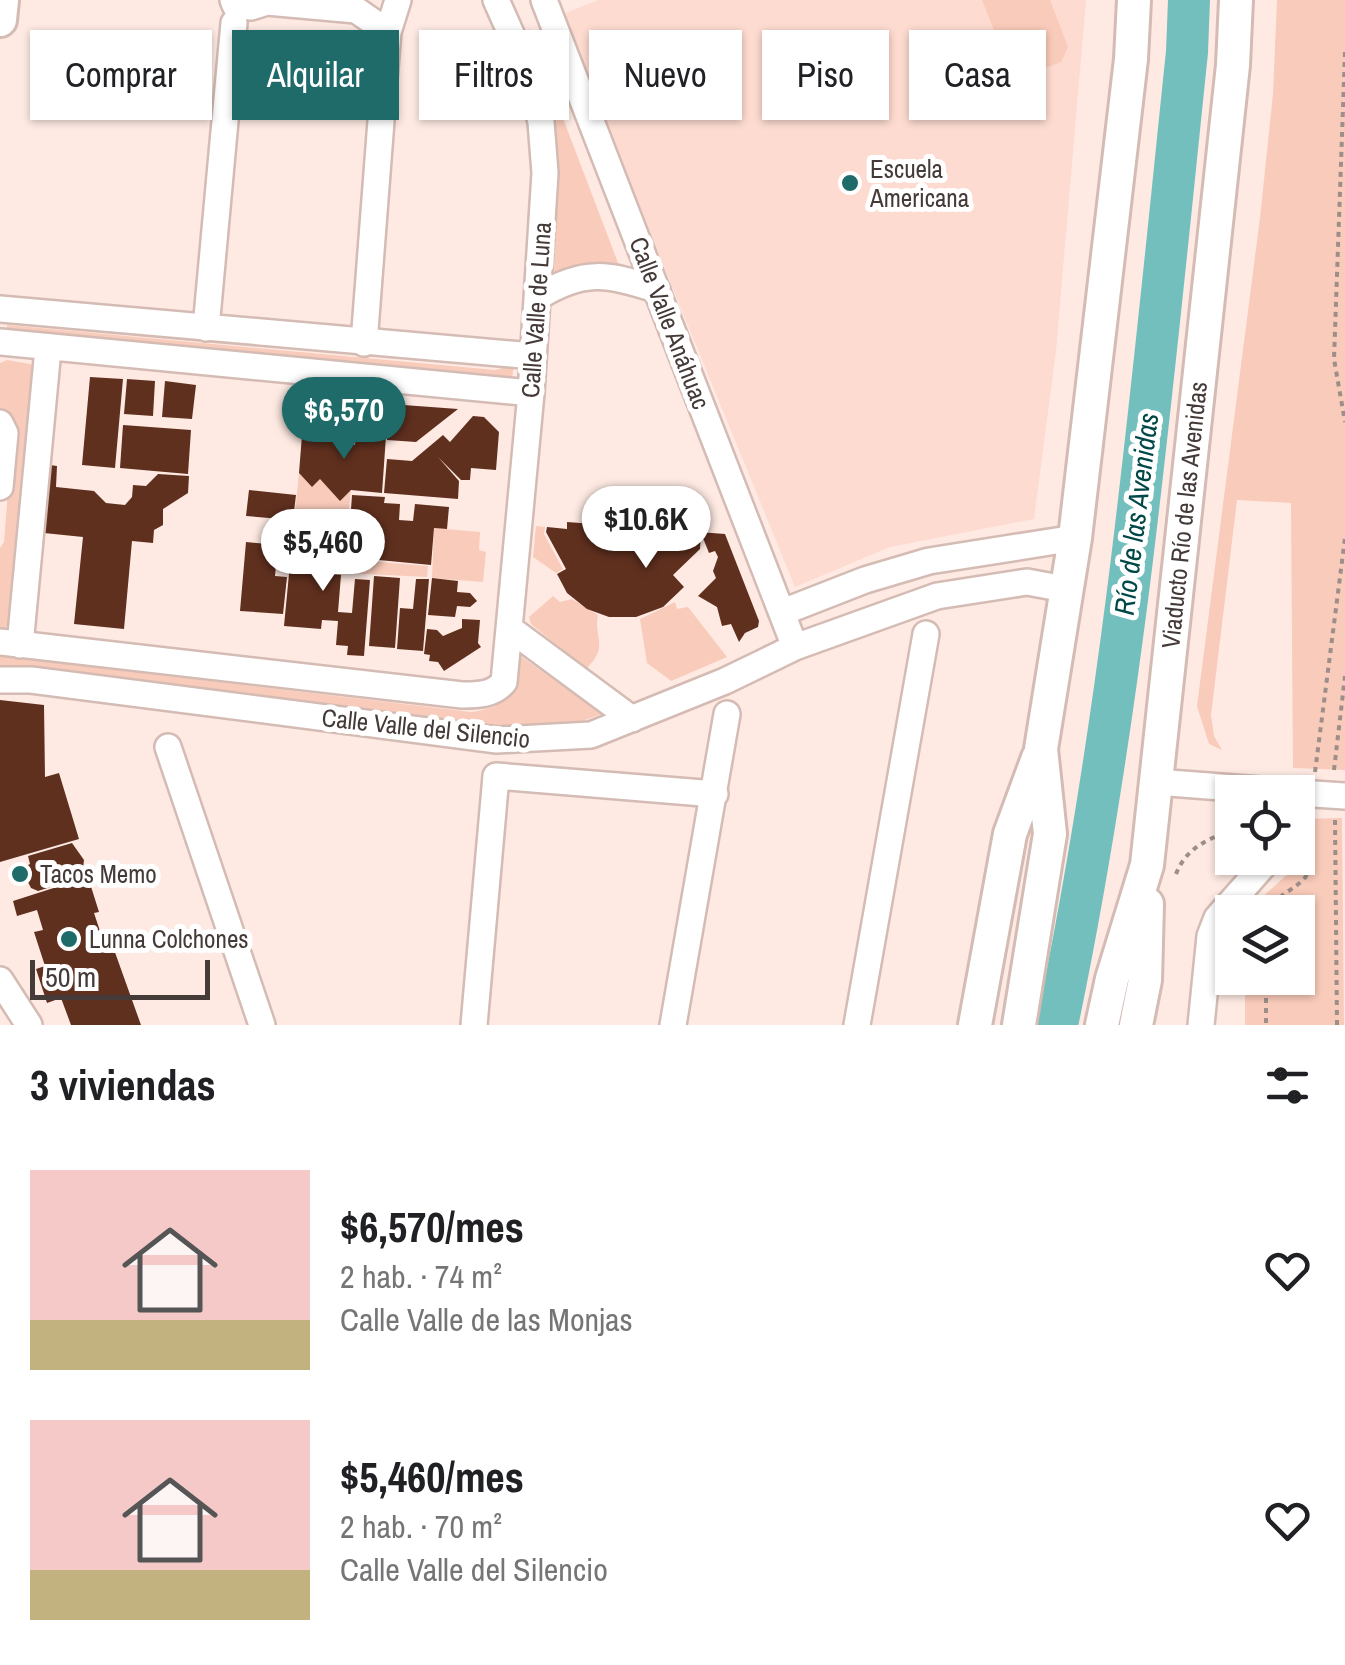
<!DOCTYPE html>
<html lang="es">
<meta charset="utf-8">
<style>
:root{--surface:#fff;--page:#f6f6f6;--text:#202124;--muted:#757577;--accent:#1f6b6a}
body{margin:0;font-family:"Archivo Narrow",sans-serif;background:var(--page);color:var(--text);height:100vh;display:flex;flex-direction:column;font-size:38px;white-space:nowrap}
*{box-sizing:border-box;margin:0}
p{font-size:32px;color:var(--muted)}
.icon{flex:none;width:55px;height:55px;fill:none;stroke:currentColor;stroke-width:2;stroke-linecap:round;stroke-linejoin:round}
.map{position:relative;height:1025px;overflow:hidden}
.sheet{display:flex;flex-direction:column;background:var(--surface);flex:1}
.sheet>*{flex:none}
.banner{position:absolute;left:30px;top:30px;width:1285px;height:90px;display:flex;gap:20px}
.buttons{position:absolute;left:1215px;top:775px;display:grid;gap:20px}
.buttons a{display:grid;place-items:center;width:100px;height:100px;border-radius:0px;background:var(--surface);box-shadow:0 2px 8px #0004;font-size:50px}
.scale{position:absolute;left:30px;bottom:25px;width:180px;box-sizing:border-box;padding-left:10px;border:5px solid #443a37;border-top:0;font-size:28px;line-height:35px;white-space:nowrap;color:#443a37;-webkit-text-stroke:8px #fff;paint-order:stroke}
.price{position:absolute;translate:-50% -85px;padding:0 22px;border-radius:35px;background:#fff;color:#222;font-size:32px;line-height:65px;filter:drop-shadow(0 2px 5px #0008)}
.price::after{content:'';position:absolute;left:50%;top:60px;width:30px;height:22px;margin-left:-15px;background:inherit;clip-path:polygon(0 0,100% 0,50% 100%)}
.price.on{background:var(--accent);color:#fff}
ul{padding:0;list-style:none}
li{display:flex;align-items:center;gap:30px;height:250px;padding:0 30px}
li span{display:grid;place-items:center;flex:none;width:280px;height:200px;border-radius:0px;color:#555}
li>.icon{margin-inline-start:auto}
span .icon{width:120px;height:120px;fill:#fffc;stroke-width:1}
li b{font-size:42px}
h2{display:flex;justify-content:space-between;align-items:center;height:120px;padding:0 30px;font-size:42px}
.pill{padding:0 35px;border-radius:0px;background:var(--surface);box-shadow:0 2px 8px #0004;font-size:35px;line-height:90px}
.pill.on{background:var(--accent);color:#fff}
.map>svg:first-child{display:block}
.built{fill:#fddbd0}
.green{fill:#f9cbba}
.lines{fill:none;stroke-linecap:round;stroke-linejoin:round}
.river{stroke:#73bfbd;stroke-width:42}
.building{fill:#60301f}
.minor-casing{stroke:#d4bbb3;stroke-width:30}
.major-casing{stroke:#d4bbb3;stroke-width:38}
.path{stroke:#9d8e89;stroke-width:4;stroke-dasharray:5 5;stroke-linecap:butt}
.minor{stroke:#fff;stroke-width:25}
.major{stroke:#fff;stroke-width:32}
.poi-dot{fill:#1f6b6a;stroke:#fff;stroke-width:4}
.labels{text-anchor:middle;dominant-baseline:central;stroke-width:10;stroke-linejoin:round;paint-order:stroke}
.poi-label{font-size:25px;fill:#443a37;stroke:#fff;text-anchor:start}
.street-label{font-size:25px;fill:#443a37;stroke:#fff}
.water-label{font-size:28px;font-style:italic;fill:#004847;stroke:#fff}
</style>
<div class="map">
<svg width="1345" height="1025" viewBox="0 0 1345 1025">
<rect width="100%" height="100%" fill="#feeae3"/>
<path class="built" d="M598,0H1086L1056,351L1034,519L890,547L795,587L561,15Z"/>
<path class="green" d="M982,0H1050L1068,47L1061,62L1031,73H1011Z
M1277,0H1345V770L1293,768L1291,503L1237,500L1211,715L1214,736L1222,750L1209,744L1197,706L1260,218L1273,94Z
M529,29L620,268L554,279L556,150L549,108L522,33Z
M7,325L495,370L514,365L511,384L496,375L7,332Z
M7,360L36,365L10,622L4,629H0V548L4,542L13,429L0,407V363Z
M299,473L312,486L320,479L340,500L351,490L341,575L315,573L320,524L294,522Z
M351,510L362,511L358,560L428,566L427,577L345,573Z
M536,526L545,527L544,534L563,569L556,573L533,557Z
M434,528L480,532L479,550L486,552L483,582L432,578Z
M553,596L560,602L572,599L598,615C593,638 610,646 586,669L531,624L529,617Z
M675,602L677,609L688,607L727,657L671,681L647,663L640,619Z
M519,655L602,714L568,726L495,728L0,666V656L471,712C510,707 518,692 519,655Z
M1342,818L1344,1025H1245V978H1298V912H1248L1249,909L1292,870L1300,857V819Z"/>
<g class="lines">
<path class="river" d="M1057,1025C1124,705 1153,377 1187,52L1189,0"/>
</g>
<path class="building" d="M90,377L123,379L115,468L82,465Z
M127,379L155,381L153,416L124,414Z
M165,381L196,385L192,419L162,417Z
M390,404L458,409L416,442L387,440Z
M473,416L484,417L499,432L496,470L471,468L470,480H461L438,457L459,481L458,499L384,493L387,459L412,461L443,435L450,442Z
M123,425L191,430L188,474L120,468Z
M331,427H340L346,432V438L355,445L356,434L386,436L382,493L351,490L340,501L320,479L312,487L299,473L302,435L316,436Z
M50,465L57,466L56,487L94,491L106,503L125,505L132,497L133,485L146,486L158,474L189,476L188,493L163,509V525L154,530L153,543L132,541L124,629L74,624L83,537L44,533Z
M249,490L296,495L293,520L246,516Z
M352,495L385,497L384,503L400,504L399,520L413,521L415,504L449,507L447,529L434,528L431,565L358,558L360,541L378,543L379,531L361,529L362,511L351,510Z
M294,522L320,524L315,573L341,575L338,612L352,613L355,579L370,580L364,656L347,655L348,646L336,645L338,621L322,620L321,629L284,626Z
M567,522L725,534L759,621L758,627L745,633L739,642L731,624L722,626L717,607L698,596L716,578L713,571L718,557L715,551L709,553L701,533L700,549L673,575L684,587L663,607L636,617H609L587,609L567,593L557,574L566,569L546,532L547,527L567,529Z
M246,542L278,545L275,576L287,577L283,614L240,611Z
M374,576L400,578L395,648L369,646Z
M432,578L458,581L457,592L470,593L477,601L470,607L457,606L455,617L428,615Z
M416,579H429L423,651L397,649L400,608L413,609Z
M462,619L480,620L478,643L481,647L444,671L438,662L429,661L430,655L424,654L427,629L437,630L443,636L462,628Z
M0,700L44,705L45,777L59,773L79,839L0,862Z
M72,843L84,860L82,877L38,891L31,888L25,876L26,866L30,864L28,856Z
M88,877L99,912L94,913L105,946L112,944L141,1025H71L61,998L47,1003L36,969L45,966L34,932L43,930L37,910L17,916L13,901Z"/>
<g class="lines">
<defs>
<path id="minor" d="M233,0L235,5L251,7L267,2L356,10L388,32
M544,0L795,647
M382,103L388,32L398,0
M538,297C583,269 608,273 657,290
M0,309L533,356
M206,328L234,23
M0,342L531,393
M364,343L381,121
M0,423L5,433L0,487
M783,612L865,580L929,561L1075,538
M509,628L632,719
M0,642L462,695C478,695 493,695 504,682L531,393L545,173L541,122L529,74L496,0
M20,645L48,349
M0,680H31L497,740L591,735L725,681L795,647L937,596L1027,582L1065,589
M168,747L262,1025
M1156,782L1287,792
M1298,793L1345,796
M0,980L29,1025
M474,1025L496,776L715,794
M673,1025L727,714
M857,1025L926,634
M1201,1025L1210,936L1217,918L1270,858"/>
<path id="major" d="M0,20L2,0
M975,1025L1010,834L1038,758
M1019,1025L1050,834L1041,749L1075,538L1131,59L1134,0
M1102,1025L1112,979L1147,865L1233,65L1236,0
M1136,1025L1145,980L1147,904"/>
</defs>
<use href="#minor" class="minor-casing"/>
<use href="#major" class="major-casing"/>
<path class="path" d="M1345,52L1334,359L1345,422
M1334,770L1345,676
M1315,772L1345,538
M1335,820L1337,1025
M1176,874C1186,848 1208,839 1232,830
M1267,912C1276,896 1290,892 1303,880C1316,867 1309,833 1311,816
M1266,978V1025"/>
<use href="#minor" class="minor"/>
<use href="#major" class="major"/>
</g>
<g class="poi-dot">
<circle cx="850" cy="183" r="10"/>
<circle cx="20" cy="874" r="10"/>
<circle cx="69" cy="939" r="10"/>
</g>
<g class="labels">
<g class="poi-label">
<text x="870" y="169">Escuela<tspan x="870" dy="29">Americana</tspan></text>
<text x="40" y="874">Tacos Memo</text>
<text x="89" y="939">Lunna Colchones</text>
</g>
<g class="street-label">
<text transform="translate(536 310) rotate(-86)">Calle Valle de Luna</text>
<text transform="translate(670 323) rotate(69)">Calle Valle Anáhuac</text>
<text transform="translate(1184 515) rotate(-84)">Viaducto Río de las Avenidas</text>
<text transform="translate(426 728) rotate(6)">Calle Valle del Silencio</text>
</g>
<g class="water-label">
<text transform="translate(1136 514) rotate(-83)">Río de las Avenidas</text>
</g>
</g>
</svg>
<div class="buttons">
<a><svg class="icon" aria-label="locate" viewBox="0 0 24 24"><circle cx="12" cy="12" r="6"/><path d="M12 2v4M12 18v4M2 12h4M18 12h4"/></svg></a>
<a><svg class="icon" aria-label="layers" viewBox="0 0 24 24"><path d="M12 4l9 5-9 5-9-5zM3 14l9 5 9-5"/></svg></a>
</div>
<div class="scale">50 m</div>
<b class="price on" style="left:344px;top:462px">$6,570</b>
<b class="price" style="left:646px;top:571px">$10.6K</b>
<b class="price" style="left:323px;top:594px">$5,460</b>
<div class="banner">
<a class="pill">Comprar</a>
<a class="pill on">Alquilar</a>
<a class="pill">Filtros</a>
<a class="pill">Nuevo</a>
<a class="pill">Piso</a>
<a class="pill">Casa</a>
</div>
</div>
<section class="sheet">
<h2>3 viviendas<svg class="icon" aria-label="filters" viewBox="0 0 24 24"><path d="M4 7h16M4 17h16"/><circle cx="9" cy="7" r="2"/><circle cx="15" cy="17" r="2"/></svg></h2>
<ul>
<li><span style="background:linear-gradient(#f6c9c9 75%,#c2b280 0)"><svg class="icon" aria-label="home" viewBox="0 0 24 24"><path d="M3 11l9-7 9 7M6 9v11h12V9"/></svg></span><div><b>$6,570/mes</b><p>2 hab. · 74 m²</p><p>Calle Valle de las Monjas</p></div><svg class="icon" aria-label="heart" viewBox="0 0 24 24"><path d="M12 20l-8-8c-3-5 5-10 8-4 3-6 11-1 8 4z"/></svg></li>
<li><span style="background:linear-gradient(#f6c9c9 75%,#c2b280 0)"><svg class="icon" aria-label="home" viewBox="0 0 24 24"><path d="M3 11l9-7 9 7M6 9v11h12V9"/></svg></span><div><b>$5,460/mes</b><p>2 hab. · 70 m²</p><p>Calle Valle del Silencio</p></div><svg class="icon" aria-label="heart" viewBox="0 0 24 24"><path d="M12 20l-8-8c-3-5 5-10 8-4 3-6 11-1 8 4z"/></svg></li>
</ul>
</section>
